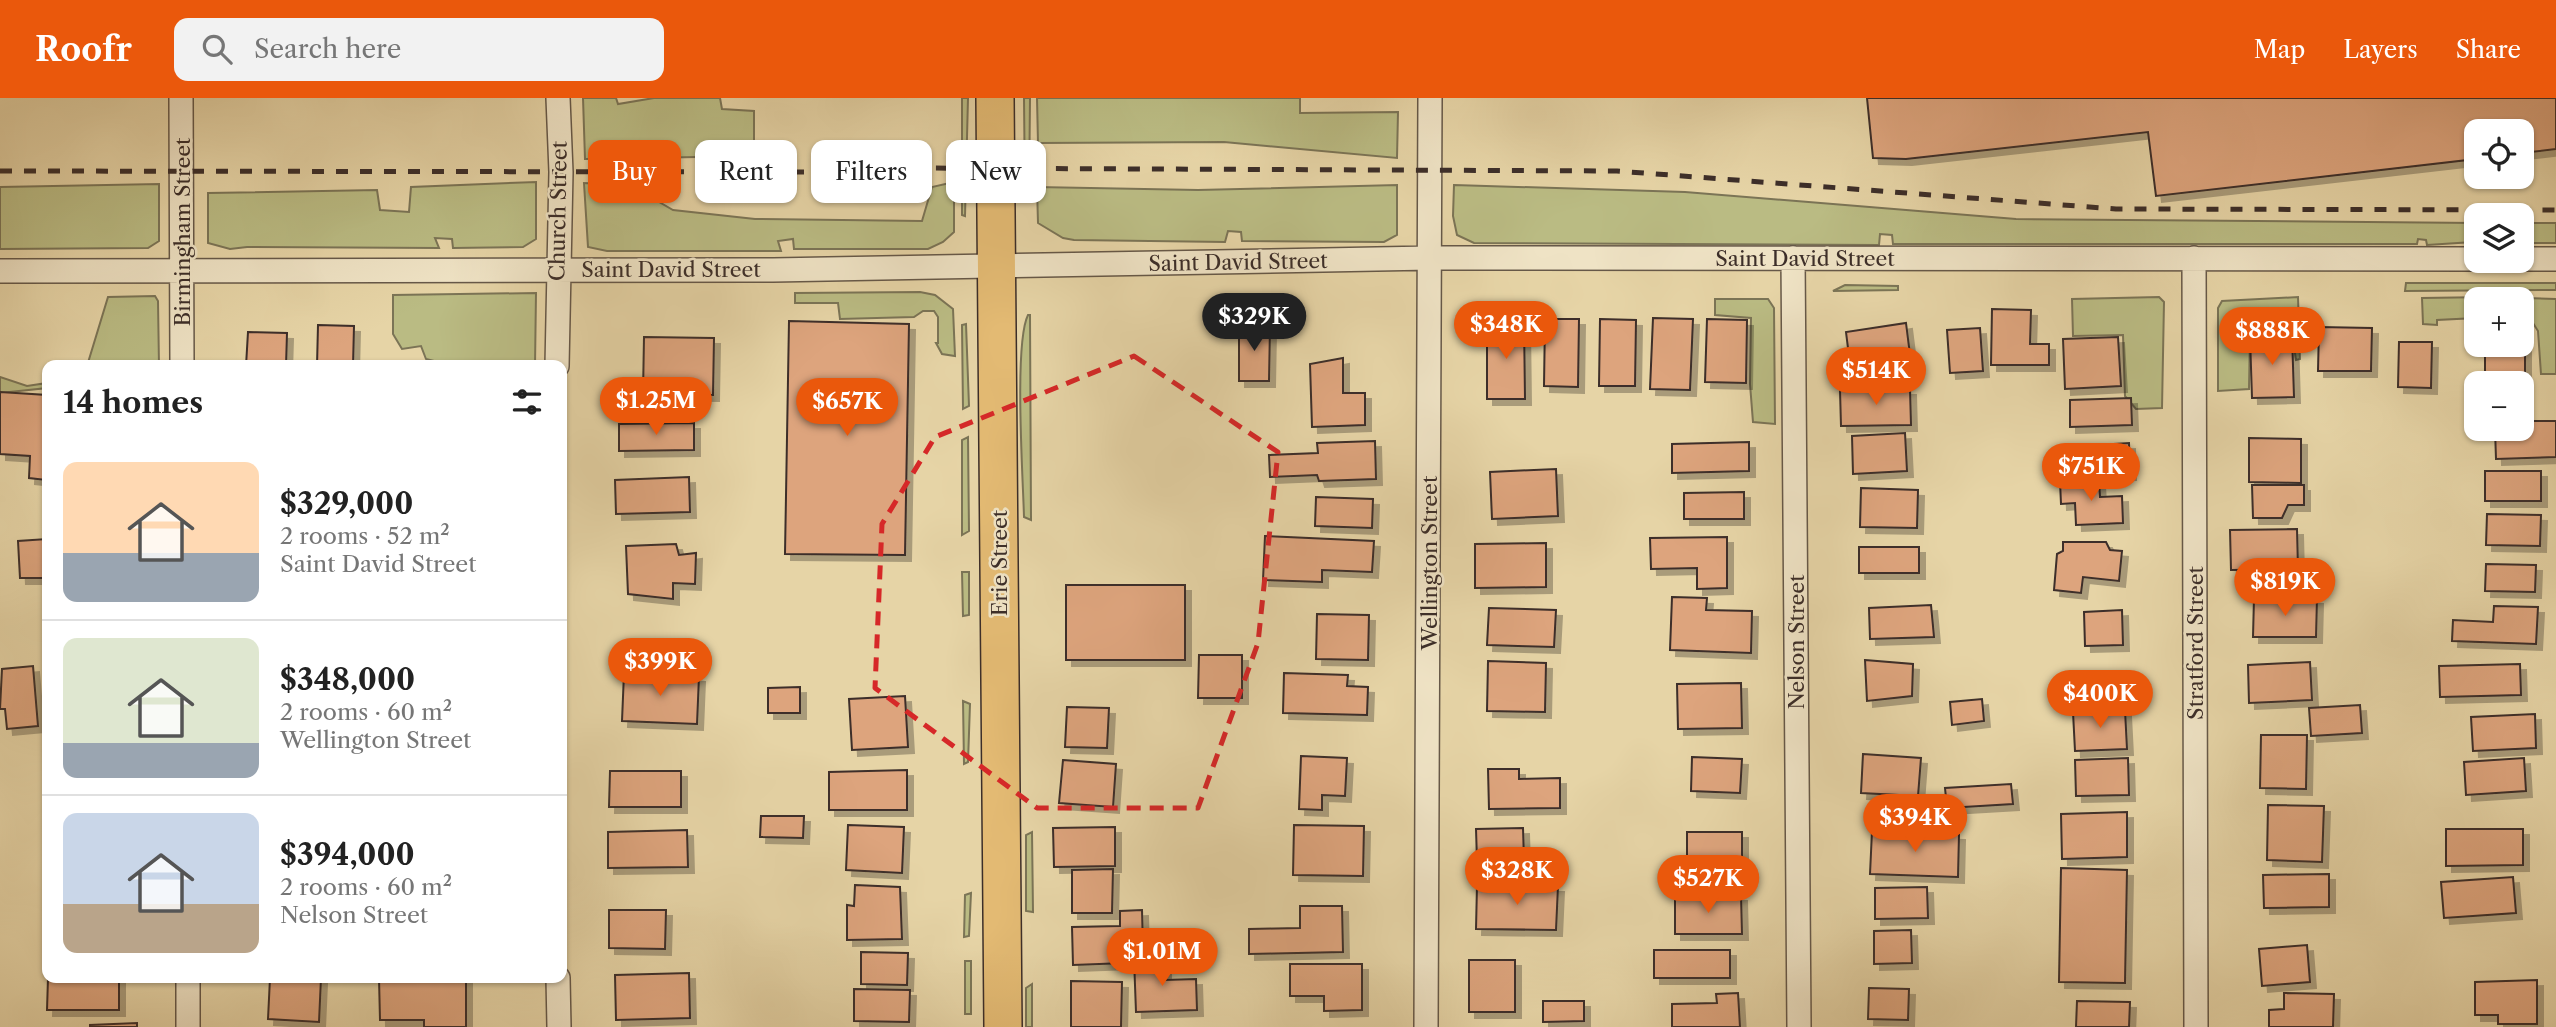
<!DOCTYPE html>
<meta charset="utf-8">
<style>
:root{--surface:#fff;--page:#f2f2f2;--text:#222;--muted:#767676;--line:#e0e0e0;--accent:#ea580c}
body{margin:0;font-family:"Libre Caslon Text",serif;background:var(--page);color:var(--text);height:100vh;display:flex;flex-direction:column;font-size:26px;white-space:nowrap}
*{box-sizing:border-box;margin:0}
p{font-size:23px;color:var(--muted)}
.icon{flex:none;width:38px;height:38px;fill:none;stroke:currentColor;stroke-width:2;stroke-linecap:round;stroke-linejoin:round}
.map{position:relative;flex:1;overflow:hidden}
.drawer{position:absolute;left:42px;top:262px;width:525px;height:623px;display:flex;flex-direction:column;background:var(--surface);border-radius:14px;box-shadow:0 2px 5px #0004}
.drawer>*{flex:none}
.top-card{position:absolute;left:588px;top:42px;width:665px;height:63px;display:flex;gap:14px}
.fabs{position:absolute;left:2464px;top:21px;display:grid;gap:14px}
.fabs a{display:grid;place-items:center;width:70px;height:70px;border-radius:14px;background:var(--surface);box-shadow:0 2px 5px #0004;font-size:35px}
.price{position:absolute;translate:-50% -60px;padding:0 16px;border-radius:24px;background:var(--accent);color:#fff;font-size:23px;line-height:46px;filter:drop-shadow(0 2px 4px #0008)}
.price::after{content:'';position:absolute;left:50%;top:42px;width:21px;height:16px;margin-left:-10px;background:inherit;clip-path:polygon(0 0,100% 0,50% 100%)}
.price.current{background:#222;color:#fff}
ul{padding:0;list-style:none}
li{display:flex;align-items:center;gap:21px;height:175px;padding:0 21px}
li+li{border-top:2px solid var(--line)}
li span{display:grid;place-items:center;flex:none;width:196px;height:140px;border-radius:14px;color:#555}
li>.icon{margin-inline-start:auto}
span .icon{width:84px;height:84px;fill:#fffc;stroke-width:1}
li b{font-size:30px}
h2{display:flex;justify-content:space-between;align-items:center;height:84px;padding:0 21px;font-size:30px}
.pill{padding:0 24px;border-radius:14px;background:var(--surface);box-shadow:0 2px 5px #0004;font-size:24px;line-height:63px}
.pill.current{background:var(--accent);color:#fff}
header{display:flex;align-items:center;gap:42px;box-sizing:border-box;height:98px;padding:0 35px;background:var(--accent);color:#fff}
header strong{font-size:33px}
nav{display:flex;gap:38px;margin-inline-start:auto;font-size:24px}
.search{width:490px;height:63px;background:var(--page);display:flex;align-items:center;gap:18px;box-sizing:border-box;padding:0 24px;border-radius:14px;color:var(--muted);font-size:26px}
.map>svg:first-child{display:block}
.grass{fill:#babb83;stroke:#7b7456;stroke-width:2}
.building{fill:#dda47d;stroke:#3c2e29;stroke-width:2;filter:url(#shadow)}
.lines{fill:none;stroke-linecap:round;stroke-linejoin:round}
.street-casing{stroke:#665848;stroke-width:26}
.primary-casing{stroke:#3c2e29;stroke-width:40}
.street{stroke:#efe3c5;stroke-width:23}
.primary{stroke:#e3ba73;stroke-width:37}
.rail{stroke:#3c2e29;stroke-width:5;stroke-dasharray:12 12;stroke-linecap:butt}
.marked{fill:none;stroke:#d62828;stroke-width:5;stroke-dasharray:14 9;stroke-linejoin:round}
.labels{text-anchor:middle;dominant-baseline:central;stroke-width:5;stroke-linejoin:round;paint-order:stroke}
.street-label{font-size:21px;fill:#3c2e29;stroke:#efe3c5}
</style>
<header>
<strong>Roofr</strong>
<div class="search"><svg class="icon" aria-label="search" viewBox="0 0 24 24"><circle cx="10" cy="10" r="6"/><path d="M15 15l6 6"/></svg>Search here</div>
<nav><a>Map</a><a>Layers</a><a>Share</a></nav>
</header>
<div class="map">
<svg width="2556" height="929" viewBox="0 0 2556 929">
<defs>
<filter id="shadow"><feDropShadow dx="6" dy="6" stdDeviation="0" flood-color="#0004"/></filter>
</defs>
<rect width="100%" height="100%" fill="#e6d4a6"/>
<filter id="stains"><feTurbulence type="fractalNoise" baseFrequency=".00286" numOctaves="4"/><feColorMatrix values="0 0 0 0 .2 0 0 0 0 .09 0 0 0 0 .02 0 0 0 .5 -.17"/></filter>
<radialGradient id="worn" r=".72"><stop offset=".6" stop-color="#630" stop-opacity="0"/><stop offset="1" stop-color="#630" stop-opacity=".3"/></radialGradient>
<path class="grass" d="M583,0H616L618,6L654,0H720L722,11L754,13V58L585,61Z
M962,0H968L965,118L962,117Z
M1024,0H1030L1029,101L1025,102Z
M1037,0H1300V15L1398,14L1397,60L1224,44L1038,45Z
M536,84V141L523,149L453,150L452,141L435,140L439,150L247,149L230,151L208,145V95L377,92L380,112L409,114L411,89Z
M954,84V134L943,144L928,151H794L793,141L778,143L781,153H607L588,149L584,85L630,87L673,112L755,121L922,123L932,89Z
M159,86V143L148,150L0,151V89Z
M1397,87V137L1384,144L1242,143L1241,134L1228,133L1225,144L1074,142L1063,140L1038,125L1037,89L1198,92Z
M1454,87L1685,94L2016,121L2476,125V135H2471L2473,144L2427,147L2426,142L2418,141L2417,146H1893L1892,137L1880,136L1879,147L1474,145L1457,137L1453,118Z
M2522,125H2556V145H2522Z
M2406,185H2556V192L2405,193Z
M1845,187L1898,188V192L1833,193Z
M920,194L935,197L953,211L955,258L942,256L936,245H938V219L934,213H923L914,219L840,221L838,205H795V195Z
M536,195L535,268H454L426,261L421,248L402,251L393,236V197Z
M155,198L158,203L159,268H87L108,199Z
M2159,199L2164,204L2162,310L2136,311L2125,298L2123,237L2073,238L2072,201Z
M2298,199L2300,261L2296,262L2292,235H2250L2249,291L2218,293V210L2222,203Z
M2490,199L2556,201V276H2541L2538,233L2531,222L2522,221V201H2476V220L2437,222V227L2423,226L2422,200Z
M1715,201H1768L1774,210L1775,326L1753,324L1750,286L1751,220L1715,217Z
M1028,217H1030L1031,422L1024,419C1023,380 1014,245 1028,217Z
M966,226L969,308L963,311L962,227Z
M0,279L27,288L47,285V290L0,295Z
M968,339L969,433L962,437V342Z
M962,474H969V517L963,518Z
M963,603L970,606L968,664L964,666Z
M1032,734L1033,814L1026,813V737Z
M971,795L969,838L964,839L965,797Z
M965,863H971V916H965Z
M1032,886V929H1026V890Z"/>
<path class="building" d="M1867,0H2556V51L2522,55V33H2476V61L2156,98L2148,34L1906,61L1873,60Z
M1992,211L2031,212L2030,246H2049V267H1991Z
M1653,220L1693,221L1690,292L1650,291Z
M1545,221H1579L1578,289L1544,288Z
M1600,221L1636,222L1635,288H1599Z
M1707,221L1747,222L1746,285L1705,284Z
M789,223L909,226L905,457L785,456Z
M1524,224L1525,301H1487V225Z
M2522,224H2525V285H2485V247H2522Z
M1906,225L1910,257L1850,266L1846,234Z
M318,227L354,228L353,268H317Z
M1239,228H1270L1269,283H1239Z
M2319,229L2372,230L2371,273H2318Z
M1980,230L1983,273L1950,275L1947,232Z
M248,234L287,235L286,268H246Z
M2292,237L2294,299L2252,300L2250,239Z
M644,239L714,240L713,297L643,296Z
M2118,239L2121,288L2065,291L2063,241Z
M2399,244H2432L2431,290L2398,289Z
M1343,260V295H1365V327L1312,329L1310,266Z
M1910,291L1911,327L1841,328L1840,292Z
M0,294L47,297L46,382L29,380L30,358L0,356Z
M2131,300L2132,327L2070,329V302Z
M2522,323H2556V359L2496,361L2495,331H2522Z
M694,325V352L619,353V326Z
M1905,335L1907,373L1853,376L1852,338Z
M2249,340L2301,341V385L2249,384Z
M1375,343L1376,381L1319,383L1317,377L1270,379L1269,357L1318,355L1317,345Z
M1749,344V373L1672,375V346Z
M2129,345L2130,376L2083,378L2081,348Z
M1556,371L1558,418L1492,421L1490,374Z
M2485,373H2541V403H2485Z
M689,379L690,414L616,416L615,382Z
M2099,382L2100,399L2122,398L2123,425L2076,427L2075,405L2061,406L2060,383Z
M2252,387H2304V407H2288L2282,420H2253Z
M1861,390L1918,392L1917,430L1860,429Z
M1744,394V421H1684V395Z
M1316,399L1373,401L1372,430L1315,428Z
M2487,416L2541,417L2540,448L2486,447Z
M2297,431L2298,471L2231,472L2230,432Z
M1265,438L1374,443L1372,474L1322,472V484L1263,482Z
M1727,439V490L1697,491V470L1651,471L1650,440Z
M47,441V480H20L18,443Z
M2063,444H2106L2110,452L2122,453L2119,483L2083,479L2081,495L2054,492L2057,456L2063,453Z
M1546,445V489L1475,490V446Z
M676,446L679,457L696,455L695,486L673,485V501L628,496L626,448Z
M1859,449H1919V475H1859Z
M2486,466L2536,467L2535,494L2485,493Z
M1066,487H1185V562H1066Z
M1672,499L1707,500L1706,512L1752,513L1751,555L1670,552Z
M2254,500H2317L2316,539H2253Z
M1931,507L1934,539L1870,541L1869,510Z
M2494,508L2538,509L2536,546L2452,543L2453,522L2493,524Z
M1489,510L1556,512L1554,549L1487,547Z
M2122,512L2123,547L2085,548L2084,514Z
M1317,516L1369,517L1368,562L1316,561Z
M1199,557H1242V600H1198Z
M1865,562L1913,566L1912,598L1867,603Z
M1488,563L1546,565L1545,614L1487,613Z
M2310,564L2312,602L2249,605L2248,567Z
M2520,566L2521,597L2440,599L2439,568Z
M33,568L38,628L7,631L5,611H0L2,571Z
M624,575L699,578L697,626L622,623Z
M1284,575L1348,577L1347,588L1368,589L1367,617L1283,615Z
M1741,585L1742,630L1678,631L1677,586Z
M800,589V615H768V590Z
M905,598L908,649L852,652L849,601Z
M1982,601L1984,623L1952,627L1950,604Z
M2360,607L2362,635L2311,638L2309,610Z
M1067,609L1109,610L1107,650L1065,649Z
M2125,612L2127,651L2075,653L2073,614Z
M2535,616L2536,650L2473,653L2471,619Z
M2261,637H2307L2306,691L2260,690Z
M1863,656L1921,660L1918,698L1861,695Z
M1301,658L1347,660L1345,698L1322,697V712L1299,711Z
M1692,659L1742,661L1740,695L1691,693Z
M2128,660L2129,697L2076,698L2075,662Z
M2524,660L2526,693L2466,697L2464,664Z
M1063,662L1116,666L1113,709L1059,705Z
M1488,671H1519V681L1560,680V710L1489,711Z
M907,672V712H829V674Z
M610,673H681V709H609Z
M2011,686L2013,706L1947,710L1945,690Z
M2268,707L2324,708L2322,764L2267,762Z
M2127,714V759L2062,761L2061,716Z
M761,718H804L803,740L760,739Z
M848,727L904,729L902,775L846,772Z
M1294,727L1364,728L1363,778L1293,777Z
M1115,729V768L1054,769L1053,730Z
M1523,730L1524,762L1477,763L1476,731Z
M2446,731H2523V767L2446,768Z
M687,732L688,769L608,770V734Z
M1872,733L1959,736L1958,779L1870,776Z
M1687,734H1742V788H1687Z
M2061,770L2127,772L2125,885L2059,884Z
M1113,771L1112,815H1072V772Z
M2329,776V809L2264,810L2263,777Z
M2513,779L2516,815L2444,820L2441,784Z
M855,787L900,789L902,841L847,842V807L854,808Z
M1477,787L1558,788L1556,832L1476,831Z
M1927,789L1928,820L1875,821V790Z
M1741,797L1742,836H1675V798Z
M1300,808H1342L1343,854L1249,856V831L1300,830Z
M609,812H666L665,851L609,850Z
M1142,812L1143,850H1125V865L1073,867L1072,829L1120,828V813Z
M1911,832L1912,865L1874,866V833Z
M2307,847L2310,884L2262,888L2259,851Z
M1654,852H1730V880H1654Z
M861,854L908,855L907,887L861,886Z
M1165,859V882L1196,881L1197,912L1136,914L1134,860Z
M1469,862H1515V914H1469Z
M1290,866H1362V912L1324,913V898H1290Z
M689,875L690,920L616,922L615,877Z
M48,880H119V912H47Z
M270,880H321L319,924L268,921Z
M379,880H466V929H424V922H380Z
M2537,882V926H2498V917H2475V884Z
M1071,883L1122,884L1121,929H1071Z
M1869,890L1909,891L1908,922L1868,921Z
M854,891L910,892L909,924L854,923Z
M1738,895L1740,929H1672V906L1717,905L1716,896Z
M2284,895L2334,896L2333,929H2269V912L2284,911Z
M1543,903H1584V923L1543,924Z
M2077,903L2130,904L2129,929H2076Z
M137,925V929H90V927Z"/>
<g class="lines">
<defs>
<path id="street" d="M181,0L182,268
M1793,160L1799,929
M2194,160L2196,929
M2522,161H2556
M0,173L773,172L1430,160L2476,161
M557,268L561,74L558,0
M188,880V929
M558,880L559,929
M1426,929L1430,0"/>
<path id="primary" d="M995,0L1003,929"/>
</defs>
<use href="#street" class="street-casing"/>
<use href="#primary" class="primary-casing"/>
<use href="#street" class="street"/>
<use href="#primary" class="primary"/>
<path class="rail" d="M0,73L809,74L917,70L1617,73L2116,111L2556,112"/>
</g>
<path class="marked" d="M1134,258L1278,354L1258,545L1198,710H1037L875,590L882,426L935,339Z"/>
<g class="labels">
<g class="street-label">
<text transform="translate(558 113) rotate(-89)">Church Street</text>
<text transform="translate(182 134) rotate(-90)">Birmingham Street</text>
<text x="1805" y="160">Saint David Street</text>
<text transform="translate(1238 164) rotate(-1)">Saint David Street</text>
<text x="671" y="171">Saint David Street</text>
<text transform="translate(999 465) rotate(-90)">Erie Street</text>
<text transform="translate(1429 465) rotate(-90)">Wellington Street</text>
<text transform="translate(1796 544) rotate(-90)">Nelson Street</text>
<text transform="translate(2195 545) rotate(-90)">Stratford Street</text>
</g>
</g>
<rect width="100%" height="100%" filter="url(#stains)"/>
<rect width="100%" height="100%" fill="url(#worn)"/>
</svg>
<div class="fabs">
<a><svg class="icon" aria-label="locate" viewBox="0 0 24 24"><circle cx="12" cy="12" r="6"/><path d="M12 2v4M12 18v4M2 12h4M18 12h4"/></svg></a>
<a><svg class="icon" aria-label="layers" viewBox="0 0 24 24"><path d="M12 4l9 5-9 5-9-5zM3 14l9 5 9-5"/></svg></a>
<a>+</a>
<a>−</a>
</div>
<b class="price current" style="left:1254px;top:255px">$329K</b>
<b class="price" style="left:1506px;top:263px">$348K</b>
<b class="price" style="left:2272px;top:269px">$888K</b>
<b class="price" style="left:1876px;top:309px">$514K</b>
<b class="price" style="left:656px;top:339px">$1.25M</b>
<b class="price" style="left:847px;top:340px">$657K</b>
<b class="price" style="left:2091px;top:405px">$751K</b>
<b class="price" style="left:2285px;top:520px">$819K</b>
<b class="price" style="left:660px;top:600px">$399K</b>
<b class="price" style="left:2100px;top:632px">$400K</b>
<b class="price" style="left:1915px;top:756px">$394K</b>
<b class="price" style="left:1517px;top:809px">$328K</b>
<b class="price" style="left:1708px;top:817px">$527K</b>
<b class="price" style="left:1162px;top:890px">$1.01M</b>
<div class="top-card">
<a class="pill current">Buy</a>
<a class="pill">Rent</a>
<a class="pill">Filters</a>
<a class="pill">New</a>
</div>
<section class="drawer">
<h2>14 homes<svg class="icon" aria-label="filters" viewBox="0 0 24 24"><path d="M4 7h16M4 17h16"/><circle cx="9" cy="7" r="2"/><circle cx="15" cy="17" r="2"/></svg></h2>
<ul>
<li><span style="background:linear-gradient(#ffd9b3 65%,#9aa5b1 0)"><svg class="icon" aria-label="home" viewBox="0 0 24 24"><path d="M3 11l9-7 9 7M6 9v11h12V9"/></svg></span><div><b>$329,000</b><p>2 rooms · 52 m²</p><p>Saint David Street</p></div></li>
<li><span style="background:linear-gradient(#dfe7d0 75%,#9aa5b1 0)"><svg class="icon" aria-label="home" viewBox="0 0 24 24"><path d="M3 11l9-7 9 7M6 9v11h12V9"/></svg></span><div><b>$348,000</b><p>2 rooms · 60 m²</p><p>Wellington Street</p></div></li>
<li><span style="background:linear-gradient(#c9d6e8 65%,#b9a48a 0)"><svg class="icon" aria-label="home" viewBox="0 0 24 24"><path d="M3 11l9-7 9 7M6 9v11h12V9"/></svg></span><div><b>$394,000</b><p>2 rooms · 60 m²</p><p>Nelson Street</p></div></li>
</ul>
</section>
</div>
